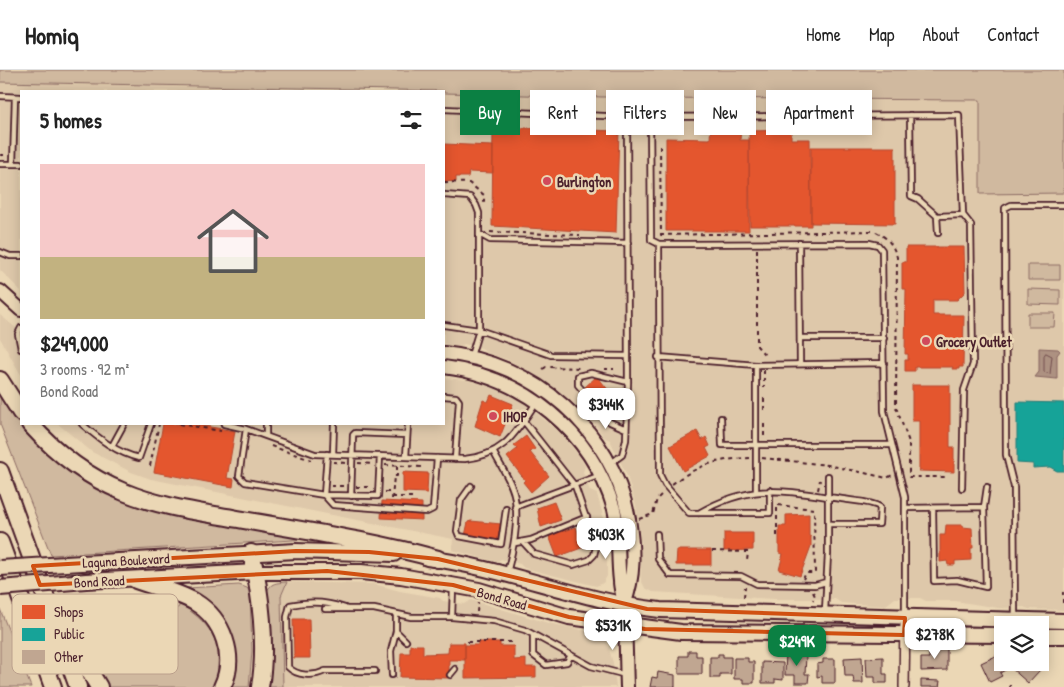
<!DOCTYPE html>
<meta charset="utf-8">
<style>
:root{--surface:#fff;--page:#f6f6f6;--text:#222;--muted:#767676;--line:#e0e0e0;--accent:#0b8043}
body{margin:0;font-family:"Patrick Hand",sans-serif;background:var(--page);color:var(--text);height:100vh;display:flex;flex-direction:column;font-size:19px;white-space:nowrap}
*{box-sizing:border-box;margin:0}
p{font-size:16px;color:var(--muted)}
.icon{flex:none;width:28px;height:28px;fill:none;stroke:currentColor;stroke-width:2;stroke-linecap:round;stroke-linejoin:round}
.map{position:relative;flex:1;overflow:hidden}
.panel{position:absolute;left:20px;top:20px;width:425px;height:335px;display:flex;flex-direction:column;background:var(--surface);border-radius:0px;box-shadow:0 2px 12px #0003}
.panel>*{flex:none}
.banner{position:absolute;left:460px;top:20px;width:475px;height:45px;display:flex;gap:10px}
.buttons{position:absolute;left:994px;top:546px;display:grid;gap:10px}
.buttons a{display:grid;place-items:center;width:55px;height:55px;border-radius:0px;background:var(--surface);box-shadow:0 2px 12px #0003;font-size:25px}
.price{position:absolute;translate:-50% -42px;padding:0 11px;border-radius:10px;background:#fff;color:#222;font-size:16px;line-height:32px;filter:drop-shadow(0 1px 2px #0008)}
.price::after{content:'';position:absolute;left:50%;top:30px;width:15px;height:11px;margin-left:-8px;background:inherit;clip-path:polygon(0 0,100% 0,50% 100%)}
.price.current{background:var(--accent);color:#fff}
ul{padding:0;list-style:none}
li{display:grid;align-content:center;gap:10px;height:265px;padding:0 20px}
li span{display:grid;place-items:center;height:155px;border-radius:0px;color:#555}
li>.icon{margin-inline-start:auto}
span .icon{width:90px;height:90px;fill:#fffc;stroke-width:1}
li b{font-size:21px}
h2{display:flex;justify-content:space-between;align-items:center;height:60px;padding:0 20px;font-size:21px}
.chip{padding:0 18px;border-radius:0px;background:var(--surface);box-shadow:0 2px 12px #0003;font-size:18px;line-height:45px}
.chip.current{background:var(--accent);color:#fff}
header{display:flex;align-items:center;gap:30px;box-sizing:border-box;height:70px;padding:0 25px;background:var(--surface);border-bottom:1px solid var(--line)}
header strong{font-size:24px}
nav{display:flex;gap:28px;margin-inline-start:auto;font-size:18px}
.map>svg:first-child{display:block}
.built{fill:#dec8aa}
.green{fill:#d0b99f;stroke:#8d6c65}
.water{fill:#ad9181;stroke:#85635f}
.shops{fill:#e4572e;stroke:#b6462d}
.public{fill:#17a398;stroke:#267b77}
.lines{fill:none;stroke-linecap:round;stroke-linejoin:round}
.shore{stroke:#724d4d;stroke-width:1}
.building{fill:#c0a691;stroke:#4a1f2b}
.lane-casing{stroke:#4a1f2b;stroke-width:8}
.street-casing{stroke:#4a1f2b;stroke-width:12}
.secondary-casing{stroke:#4a1f2b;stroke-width:16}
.primary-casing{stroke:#4a1f2b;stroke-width:18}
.highway-casing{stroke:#4a1f2b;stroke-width:20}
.path{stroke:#4a1f2b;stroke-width:2;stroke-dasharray:4 4;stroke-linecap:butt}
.lane{stroke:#ebd7b5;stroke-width:4.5}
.street{stroke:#ebd7b5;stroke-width:9}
.secondary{stroke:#ebd7b5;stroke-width:12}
.primary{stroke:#ebd7b5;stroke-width:14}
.highway{stroke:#ebd7b5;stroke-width:16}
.primary-bridge-casing{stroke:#4a1f2b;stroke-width:18;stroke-linecap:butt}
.primary-bridge{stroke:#ebd7b5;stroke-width:14}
.marked{fill:none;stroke:#d05011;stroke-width:4;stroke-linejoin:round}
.poi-dot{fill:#d1495b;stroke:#ebd7b5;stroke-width:2}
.labels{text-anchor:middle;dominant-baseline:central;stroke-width:5;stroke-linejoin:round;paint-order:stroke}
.poi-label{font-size:14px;font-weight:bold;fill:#4a1f2b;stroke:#ebd7b5;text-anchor:start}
.street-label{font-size:14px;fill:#4a1f2b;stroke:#ebd7b5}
.key{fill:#ebd7b5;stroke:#bba08c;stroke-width:1}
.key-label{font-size:14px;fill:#4a1f2b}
</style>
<header>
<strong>Homiq</strong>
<nav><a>Home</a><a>Map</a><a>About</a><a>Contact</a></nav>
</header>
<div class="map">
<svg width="1064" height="617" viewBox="0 0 1064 617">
<rect width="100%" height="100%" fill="#ebd7b5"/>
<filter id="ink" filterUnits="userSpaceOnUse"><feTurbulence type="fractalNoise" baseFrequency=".02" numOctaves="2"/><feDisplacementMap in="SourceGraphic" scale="10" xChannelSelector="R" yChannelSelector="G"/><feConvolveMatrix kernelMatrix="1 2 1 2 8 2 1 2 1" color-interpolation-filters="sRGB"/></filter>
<g filter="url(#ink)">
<path class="built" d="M0,12L360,21H21V221L0,200Z
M444,23L644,28L980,30V123H1064V540L1029,539L1024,537L999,538L955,531H926L920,528H895L885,536L841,533L835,529H775L653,522L645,518L641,510V475L636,436L627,406L610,370L605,368L586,343L559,321L532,303L508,290L485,282L482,278L464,274L460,277L444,274Z
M0,245L21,262V305L0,268Z
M444,308L467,310L494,317L522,331L562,365L579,386L585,396L583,402L590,421L597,424L603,446L607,488V506L603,513L596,516L524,498L520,494L501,489L497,492L452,480L453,469L151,409L131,402L92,382L58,354H444Z
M287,512L374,514L400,521L440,528L443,531L465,534L471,530L548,553L598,563L606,569L613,593L616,617H283L281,526Z"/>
<path class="green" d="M0,0H1064V123L980,124V30L644,28L444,23V21L0,12Z
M1028,195H1060V210H1028Z
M1028,219L1060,220V235L1028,234Z
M1028,243H1055L1054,257H1028Z
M0,322L21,354L73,402L310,469L51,485L0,354Z
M287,512L281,526L283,617H268L270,584L266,523C271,512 276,513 287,512Z
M239,515L247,518L250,522L252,581L249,617H230L234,580L186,523L187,518Z
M88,526L178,538L180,534C215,556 225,577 214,617H108L68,528Z
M0,539L31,617H0Z"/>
<path class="water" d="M1039,278L1058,279L1060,281L1057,285V309L1035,307L1039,302Z"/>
<path class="shops" d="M711,54H731V57H741L740,70H749V161H666V68L710,69Z
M493,57L619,61L616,163L492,156Z
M791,60V69H810L811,156H750L749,61Z
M444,74L493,76V103L469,102L468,107H456V112L444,111Z
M811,77H895V154L811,153Z
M906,177H964L965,222L957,230H933V245H964L963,297H959V299H952L953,297H915V301H905V290H908V284H905L906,219H902V192H906Z
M597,306L617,331L605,341L584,318Z
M912,315H950V377H954V402L919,401V351H912Z
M491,325L513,334L500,367L475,356L483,330L488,332Z
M163,354H192L235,361L227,408L234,409L233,417L154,402Z
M697,361L702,370L706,367L710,376L706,378L710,386L683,401L670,376Z
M526,366L535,379L530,382L549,406L531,422L523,412L525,410L507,387L517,379L514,375Z
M403,402L428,403L427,423L403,422Z
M382,431L422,433V450L381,448Z
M554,432L561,450L541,457L537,438Z
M809,444V466L811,467V476L800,506L779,500L783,484L779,483V456H786V445Z
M471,451L501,454L497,472L465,466L468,452Z
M946,455H963V457L972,458L973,478H971V490L955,491V495H948L947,491L940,492V465H945Z
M576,457L584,477L557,487L549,466Z
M724,463H753V480L724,481Z
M677,480H711V495H676Z
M293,549H309L310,588H294Z
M478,572H500V576H514V590L526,589V597H536V607L465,608V575H478Z
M449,573H465V590H449V608L400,607L401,583H410V575H423V584L448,583Z"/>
<path class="public" d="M1017,332L1064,333V401H1057L1050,397L1033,398V394L1017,393Z"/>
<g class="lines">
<path class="shore" d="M1046,283L1052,286L1050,304L1044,302V286Z"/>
</g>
<path class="building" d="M947,577V600L921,601V588H929V578Z
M688,581H696V586H702V604H679V586H688Z
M786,582L806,586L805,604H809L808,613H795V605H785Z
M718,584H723V587H731V604H720V608H710V587H718Z
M1000,584L1007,599L1000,603L1002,606L990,612L981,593Z
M862,587L863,613H854L853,606H845L844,588Z
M883,587V604H887V613H875V607H867L866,588Z
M734,588H748V592H754V613H743V609H734Z
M823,589H835V613H822V606L817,607V594L823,593Z
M762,592L783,593V610L775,609V613H762Z
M1014,592H1032L1040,600L1028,613L1010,597Z
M658,602L675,605V617H650L652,607L657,608Z
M921,610L940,611L939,617H921Z"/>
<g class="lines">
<defs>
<path id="lane" d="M0,26L21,27
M444,39L627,47L628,312L626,370L622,385L611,393
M910,45L911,126L918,129L937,146L938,163
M0,94H21
M13,94L15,27
M444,125L470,127L476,135L479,143V260L471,286
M937,146L963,145
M481,165L490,170L628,173
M799,173L800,294
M659,174L660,405L665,415L689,443H770V420
M0,182L10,186H21
M444,255L479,260L551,285L628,286
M21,258L18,264L21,279
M800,268H884
M658,287L756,295L884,293
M756,295V420
M444,326L456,327L459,331L455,389
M721,348L722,375H892
M82,354C98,368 117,383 139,388L151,354
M224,354L246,359L315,384L465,389C505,385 515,363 536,333
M266,354V366
M246,359L239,406L245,412L324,425L378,426L380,386
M626,359L610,352L578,315V306L591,303L628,312
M112,376L124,354
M494,383C501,397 513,413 515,429C519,453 513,480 507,503
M327,384L324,425L333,435L427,442L433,439L437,388
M333,384L334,354
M406,387L408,354
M471,416L461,430L457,461L459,466L501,474L506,439
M351,426L353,365L355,363L407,365
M515,437L598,406
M905,438L984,437
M933,438L934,511L957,510L986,517L984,437L987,417
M699,443C752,412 785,421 842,429C853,431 871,431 880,437L879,454H828
M657,464L658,489L670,505L741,506L757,514L815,515L826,512
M523,472L534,484L573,495L589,490L594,485L596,477L575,416L523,350
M515,473L531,470L587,447
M345,538C328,532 308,531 290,535L287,547L288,597C297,606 313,607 325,601H375
M325,539H374L411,547H452L494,551L525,560L591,596L626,605
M825,541L828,484V406
M905,544V427L884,341L882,180L878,175L869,173L686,174H659L651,170L650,47L959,45L963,145L971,155L973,294L964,320L962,418
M396,545V561L406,571
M452,547L453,518
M1015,547L1014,417L1006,385L1005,138L1011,135H1064
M533,565V585L546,595L567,592L571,585
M392,605L391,581L396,561
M450,605L455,599"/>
<path id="street" d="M904,617L905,548"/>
<path id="secondary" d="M0,221L21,240
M444,283C534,292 612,359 629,449C634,480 635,506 624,535
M444,297C524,307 591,361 614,439C620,463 617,487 620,511C620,520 624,528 624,537C626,564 626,590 627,617"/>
<path id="primary" d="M427,488C506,498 580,531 660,540L1064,551
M82,493L296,481L394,484
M86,511L256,502H361L401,506L479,520L569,547L681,562L1002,565
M1040,566H1064"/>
<path id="highway" d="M0,310L21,343
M30,354C56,383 87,407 124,422C160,437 200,442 238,449C305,461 373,471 438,489
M0,401L78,617
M0,472L53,617
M251,483C261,522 267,577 260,617
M136,510C155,517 178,522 195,532C223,549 237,587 222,617
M64,559L99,617"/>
</defs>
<use href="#lane" class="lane-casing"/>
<use href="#street" class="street-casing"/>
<use href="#secondary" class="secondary-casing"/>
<use href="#primary" class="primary-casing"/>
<use href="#highway" class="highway-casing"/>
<path class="path" d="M660,76L661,165L874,161C887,167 892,173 897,187L896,337L909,372V407H946
M0,85H6
M444,112L469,113L484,125V136
M490,162L580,165
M757,179V276L764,284V287
M543,299L546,297L582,298
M604,299H614
M764,300V318
M764,328V344
M179,354L221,361
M764,354V369
M271,376L311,390
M762,388L828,395L887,408L894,404
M333,392L346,393
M358,393L373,394
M385,395L423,397
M150,396L159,354
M672,414C698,395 717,389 750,388
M331,416H346
M356,417H371
M818,420L820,410
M385,422H392
M392,427H414
M392,429L394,406H397V396
M639,449L653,444L657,429L663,423
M777,466V435L814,439L815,503H806L803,509
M712,481L748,482L747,491
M813,522L815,526L813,530
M744,527L745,517
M1063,533V522
M477,542L478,532
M467,572H511
M1010,615V617"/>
<use href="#lane" class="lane"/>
<use href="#street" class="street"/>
<use href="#secondary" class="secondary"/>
<use href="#primary" class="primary"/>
<use href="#highway" class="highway"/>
<defs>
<path id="primary-bridge" d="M0,498L82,493
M0,518L86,511"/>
</defs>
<use href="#primary-bridge" class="primary-bridge-casing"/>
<use href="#primary-bridge" class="primary-bridge"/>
</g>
</g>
<path class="marked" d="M296,481L369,482L438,489L647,539L905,548L904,565L645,559L569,547L453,515L327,501L40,515L33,496Z"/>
<g class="poi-dot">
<circle cx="547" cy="111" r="5"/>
<circle cx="926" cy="271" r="5"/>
<circle cx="493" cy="346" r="5"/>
</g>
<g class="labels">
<g class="poi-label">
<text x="557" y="111">Burlington</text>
<text x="936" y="271">Grocery Outlet</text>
<text x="503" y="346">IHOP</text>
</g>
<g class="street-label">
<text transform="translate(126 490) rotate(-3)">Laguna Boulevard</text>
<text transform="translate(99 511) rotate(-3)">Bond Road</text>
<text transform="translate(502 528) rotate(16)">Bond Road</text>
</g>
</g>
<rect x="12" y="524" width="166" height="80" rx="8" class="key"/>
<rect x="22" y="535" width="23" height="14" fill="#e4572e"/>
<rect x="22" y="558" width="23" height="13" fill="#17a398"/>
<rect x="22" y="580" width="23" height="14" fill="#c0a691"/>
<g class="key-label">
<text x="54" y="547">Shops</text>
<text x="54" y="569">Public</text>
<text x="54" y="592">Other</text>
</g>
</svg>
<div class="buttons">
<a><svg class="icon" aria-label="layers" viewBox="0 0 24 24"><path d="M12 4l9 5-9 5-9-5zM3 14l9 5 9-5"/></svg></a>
</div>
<b class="price" style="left:606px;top:360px">$344K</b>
<b class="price" style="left:606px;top:490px">$403K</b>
<b class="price" style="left:613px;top:581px">$531K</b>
<b class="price" style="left:935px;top:590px">$278K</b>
<b class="price current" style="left:797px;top:597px">$249K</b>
<div class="banner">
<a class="chip current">Buy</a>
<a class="chip">Rent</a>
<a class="chip">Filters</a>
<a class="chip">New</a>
<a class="chip">Apartment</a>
</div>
<section class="panel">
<h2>5 homes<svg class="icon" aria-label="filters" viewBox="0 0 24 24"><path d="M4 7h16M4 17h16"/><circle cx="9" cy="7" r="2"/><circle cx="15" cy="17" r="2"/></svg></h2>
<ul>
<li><span style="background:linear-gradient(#f6c9c9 60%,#c2b280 0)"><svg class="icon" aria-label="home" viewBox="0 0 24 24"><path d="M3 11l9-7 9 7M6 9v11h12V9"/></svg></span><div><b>$249,000</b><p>3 rooms · 92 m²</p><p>Bond Road</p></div></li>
</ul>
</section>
</div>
